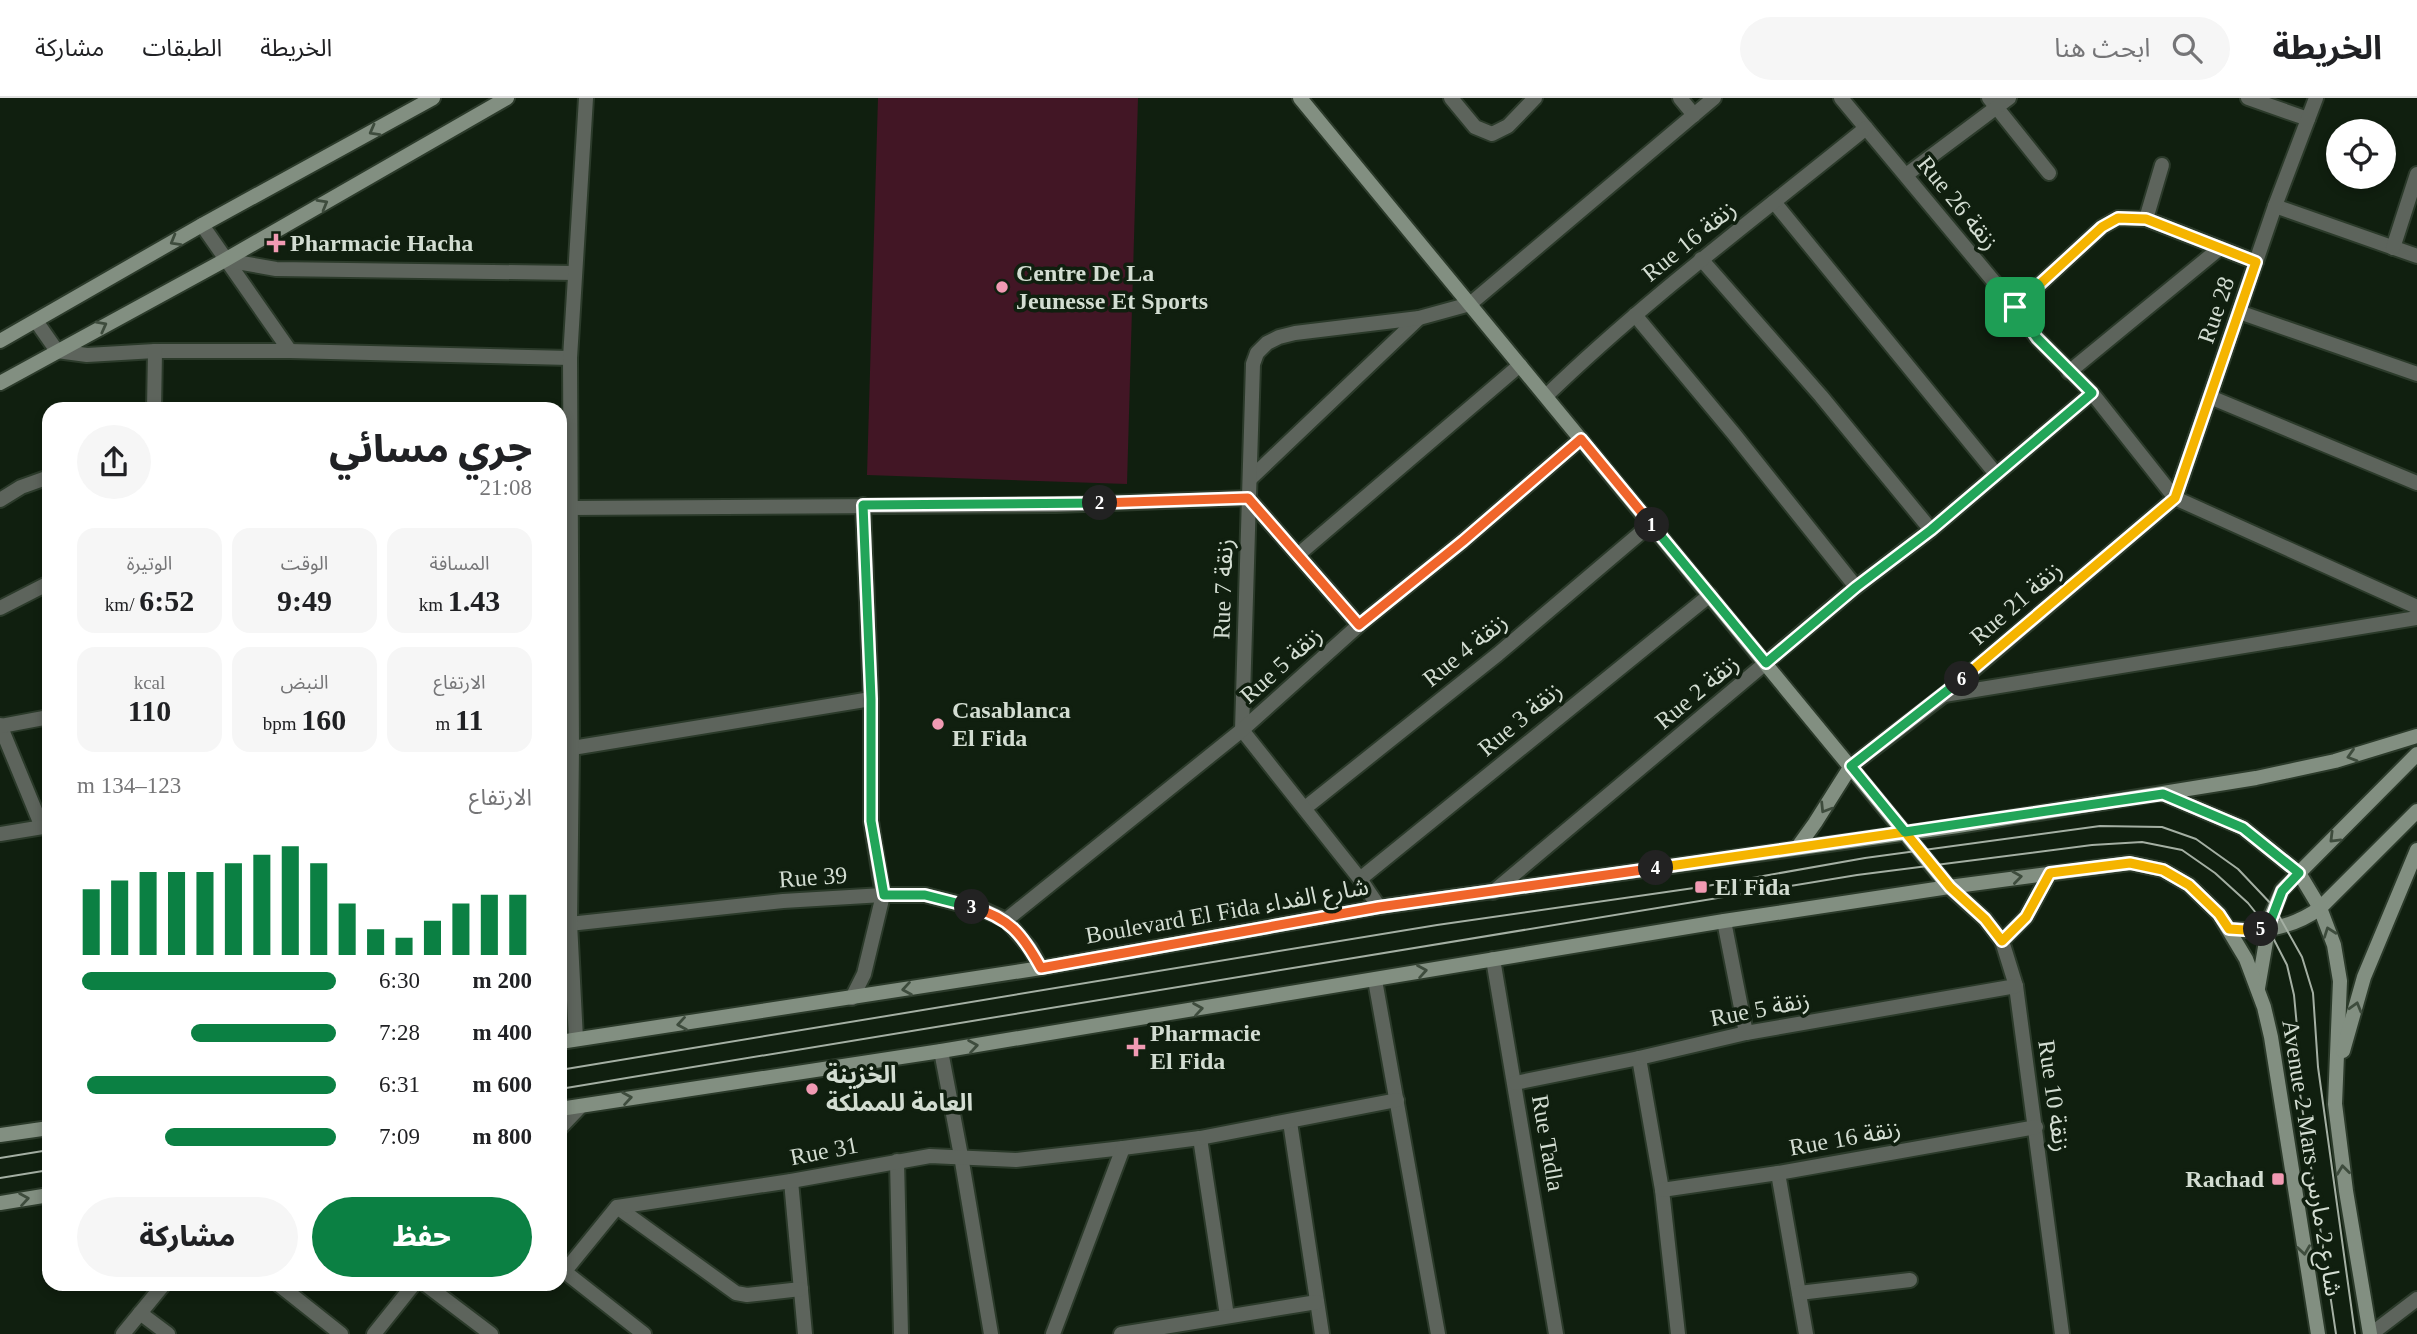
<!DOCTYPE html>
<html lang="ar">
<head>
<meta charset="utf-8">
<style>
  body { margin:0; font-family:"Times New Roman","Noto Sans Arabic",serif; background:#f6f6f6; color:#202124; direction:rtl; height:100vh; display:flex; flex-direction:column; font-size:26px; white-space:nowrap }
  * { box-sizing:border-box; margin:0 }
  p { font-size:23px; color:#757577 }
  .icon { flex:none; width:38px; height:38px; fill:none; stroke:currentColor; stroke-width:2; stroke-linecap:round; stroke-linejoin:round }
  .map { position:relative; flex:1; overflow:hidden; direction:ltr }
  .drawer { position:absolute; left:42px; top:304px; width:525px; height:889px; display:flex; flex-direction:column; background:#fff; border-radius:21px; box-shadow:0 4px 10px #0003; direction:rtl }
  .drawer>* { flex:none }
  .controls { position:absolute; left:2326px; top:21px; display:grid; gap:14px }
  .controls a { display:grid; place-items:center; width:70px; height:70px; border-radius:50%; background:#fff; box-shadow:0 4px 10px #0003; font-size:35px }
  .pin { position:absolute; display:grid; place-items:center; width:60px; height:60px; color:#fff; margin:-30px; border-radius:14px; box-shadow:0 4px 10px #0006 }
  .km { position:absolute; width:35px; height:35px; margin:-18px; border-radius:50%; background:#222; color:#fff; font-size:19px; line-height:35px; text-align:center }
  .round { display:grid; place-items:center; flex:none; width:74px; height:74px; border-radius:37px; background:#f6f6f6 }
  .summary { display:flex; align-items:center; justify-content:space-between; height:119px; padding:0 35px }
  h1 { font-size:38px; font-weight:800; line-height:52px }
  .stats { display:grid; grid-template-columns:repeat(3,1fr); gap:10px; height:119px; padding:7px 35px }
  .stats div { display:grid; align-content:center; border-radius:18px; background:#f6f6f6; text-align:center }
  .stats b { font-size:30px; font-weight:800 }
  .stats small { font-size:19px; font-weight:400 }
  .stats p { font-size:19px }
  .chart { height:196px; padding:14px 35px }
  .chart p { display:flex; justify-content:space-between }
  .chart svg { width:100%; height:126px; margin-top:7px; stroke:#0b8043; stroke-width:6 }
  .button { display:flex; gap:14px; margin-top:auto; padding:14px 35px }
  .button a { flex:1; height:80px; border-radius:42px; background:#0b8043; color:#fff; font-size:28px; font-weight:800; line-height:80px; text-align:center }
  .button a+a { background:#f6f6f6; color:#202124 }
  ul { padding:0 35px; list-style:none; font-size:23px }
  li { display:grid; grid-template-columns:112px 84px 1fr; align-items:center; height:52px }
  li i { height:18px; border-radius:9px; background:#0b8043 }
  header { display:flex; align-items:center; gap:42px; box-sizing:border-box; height:98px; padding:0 35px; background:#fff; border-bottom:2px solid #e0e0e0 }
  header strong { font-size:33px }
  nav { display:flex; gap:38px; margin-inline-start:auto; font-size:24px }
  .search { width:490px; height:63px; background:#f6f6f6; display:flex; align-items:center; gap:18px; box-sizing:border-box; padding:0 24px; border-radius:38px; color:#757577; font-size:26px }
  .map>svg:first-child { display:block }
  .green { fill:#421625 }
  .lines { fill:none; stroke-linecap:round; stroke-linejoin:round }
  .street-casing { stroke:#2b3a2a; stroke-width:18 }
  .secondary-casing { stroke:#2b3a2a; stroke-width:18 }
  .street { stroke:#5d645c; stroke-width:14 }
  .secondary { stroke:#828f81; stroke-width:14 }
  .tram { stroke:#a4afa3; stroke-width:2 }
  .oneway { stroke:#3e4c3d }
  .split-1-casing { stroke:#fff; stroke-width:14 }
  .split-2-casing { stroke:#fff; stroke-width:14 }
  .split-3-casing { stroke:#fff; stroke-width:14 }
  .split-4-casing { stroke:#fff; stroke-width:14 }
  .split-5-casing { stroke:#fff; stroke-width:14 }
  .split-6-casing { stroke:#fff; stroke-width:14 }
  .split-7-casing { stroke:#fff; stroke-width:14 }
  .split-1 { stroke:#22a559; stroke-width:9 }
  .split-2 { stroke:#f0652b; stroke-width:9 }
  .split-3 { stroke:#22a559; stroke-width:9 }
  .split-4 { stroke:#f0652b; stroke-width:9 }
  .split-5 { stroke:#f5b400; stroke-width:9 }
  .split-6 { stroke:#22a559; stroke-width:9 }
  .split-7 { stroke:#f5b400; stroke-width:9 }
  .poi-dot { fill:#f19ab3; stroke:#101f0f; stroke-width:2.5 }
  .labels { text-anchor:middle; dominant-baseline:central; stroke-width:7; stroke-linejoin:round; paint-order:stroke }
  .street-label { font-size:24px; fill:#d3ddd2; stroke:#101f0f }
  .poi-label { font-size:24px; font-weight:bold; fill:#d3ddd2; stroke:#101f0f; text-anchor:start }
</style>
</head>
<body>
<header>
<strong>الخريطة</strong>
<div class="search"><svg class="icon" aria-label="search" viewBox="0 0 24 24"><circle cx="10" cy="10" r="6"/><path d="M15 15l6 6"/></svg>ابحث هنا</div>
<nav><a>الخريطة</a><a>الطبقات</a><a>مشاركة</a></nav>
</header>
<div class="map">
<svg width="2417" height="1236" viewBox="0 0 2417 1236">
  <rect width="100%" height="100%" fill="#101f0f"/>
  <!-- green -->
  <path class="green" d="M 878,0 L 1138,0 L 1127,386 L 867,377 Z"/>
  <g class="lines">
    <!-- street casing -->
    <g class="street-casing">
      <g id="street">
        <path d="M 1451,0 L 1475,29 L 1492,36 L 1508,28 L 1535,0"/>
        <path d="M 1680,0 L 1694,17"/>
        <path d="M 1841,0 L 2015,209 L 2037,240 L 2092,295 L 2175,400 L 2417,509"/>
        <path d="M 1989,0 L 2049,75"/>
        <path d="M 2248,0 L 2308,21"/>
        <path d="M 1906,77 L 2009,0"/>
        <path d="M 1774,104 L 1996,376"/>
        <path d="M 2275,108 L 2417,158"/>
        <path d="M 2146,121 L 2162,67"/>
        <path d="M 202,127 L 290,253"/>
        <path d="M 2393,150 L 2417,76"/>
        <path d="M 1701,161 L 1821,298 L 1931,432"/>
        <path d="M 225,162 L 276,171 L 575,175"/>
        <path d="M 2015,209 L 2102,129 L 2118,120 L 2146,121 L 2256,164"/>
        <path d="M 2239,214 L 2417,276"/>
        <path d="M 1635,217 L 1734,336 L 1856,489"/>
        <path d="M 36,223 L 57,253 L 87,257 L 155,253 L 290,253 L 570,260"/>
        <path d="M 2069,274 L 2220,150"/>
        <path d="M 1546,298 C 1646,201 1758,118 1866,30"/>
        <path d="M 2210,299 L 2417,385"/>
        <path d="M 154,312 L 155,253"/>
        <path d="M 1250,381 L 1419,220"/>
        <path d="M 2175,400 L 2275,108 L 2316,0"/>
        <path d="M 0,402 L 21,389 L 49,379"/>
        <path d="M 571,410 L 1056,407 L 1248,400 L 1359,527"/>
        <path d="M 1299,456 L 1520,267"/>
        <path d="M 0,510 L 49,485"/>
        <path d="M 1944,597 L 2417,520"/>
        <path d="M 0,627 L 42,729"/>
        <path d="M 1,628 L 49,619"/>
        <path d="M 560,652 L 871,601"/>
        <path d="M 1851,668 L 1944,597 L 2175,400"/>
        <path d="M 1305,710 L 1498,556 L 1651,426"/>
        <path d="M 0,736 L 49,728"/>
        <path d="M 1360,781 L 1710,497"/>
        <path d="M 1949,789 L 1985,821 L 2002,843 L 2016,888 L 2062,1236"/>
        <path d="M 1493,794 L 1856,489 L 1931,432 L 2092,295"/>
        <path d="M 1379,809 L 1360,781 L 1242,632 L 1253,266 L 1257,255 L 1267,245 L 1279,239 L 1295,235 L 1419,220 L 1470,206 L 1714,0"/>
        <path d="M 1006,822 L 1242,632 L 1359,527 L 1463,443 L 1581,341"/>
        <path d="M 1724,823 L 1746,935"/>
        <path d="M 560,827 L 783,803 L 883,797 L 925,797 L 984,812 L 1006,822 L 1030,850 L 1041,870"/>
        <path d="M 1493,861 L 1556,1236"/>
        <path d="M 1375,882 L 1438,1236"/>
        <path d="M 852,900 L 864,876 L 883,797 L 871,723 L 871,601 L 863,407"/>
        <path d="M 576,941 L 570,825 L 572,651 L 570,260 L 586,0"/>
        <path d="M 941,953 L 961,1058 L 991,1236"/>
        <path d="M 1639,960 L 1662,1092 L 1678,1236"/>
        <path d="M 1515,985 L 1639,960 L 1746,935 L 2016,888"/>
        <path d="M 1290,1024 L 1322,1236"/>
        <path d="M 560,1030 L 581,1008"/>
        <path d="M 1200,1040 L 1227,1218"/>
        <path d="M 897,1063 L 901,1236"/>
        <path d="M 1778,1075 L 1806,1236"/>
        <path d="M 791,1083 L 805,1236"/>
        <path d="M 1662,1092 L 1778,1075 L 2036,1029"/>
        <path d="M 617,1109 L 736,1195 L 747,1197 L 801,1191"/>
        <path d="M 560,1170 L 644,1236"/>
        <path d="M 565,1173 L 617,1109 L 791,1083 L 930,1058 L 1016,1062 L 1123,1050 L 1200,1040 L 1397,1002"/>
        <path d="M 278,1186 L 341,1236"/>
        <path d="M 425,1186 L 491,1236"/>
        <path d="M 1799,1195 L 1910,1182"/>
        <path d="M 140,1215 L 168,1236"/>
        <path d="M 123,1236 L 164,1186"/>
        <path d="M 374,1236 L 414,1186"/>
        <path d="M 1053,1236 L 1123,1050"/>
        <path d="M 1121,1236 L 1317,1204"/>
        <path d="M 2371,1236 L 2417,1201"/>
      </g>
    </g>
    <!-- secondary casing -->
    <g class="secondary-casing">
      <g id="secondary">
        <path d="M 1300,0 L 1949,789"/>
        <path d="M 0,243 L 202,127 L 433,0"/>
        <path d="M 0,285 L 225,162 L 507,0"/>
        <path d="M 2163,696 L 2243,730 L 2299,775 L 2320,810 L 2334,847 L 2340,883 L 2335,1006 L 2346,1093 L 2370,1236"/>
        <path d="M 1797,750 L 1815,725 L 1851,668"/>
        <path d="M 2229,831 C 2262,835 2294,829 2320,810 L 2417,713"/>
        <path d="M 2002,843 L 2026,819 L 2050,775"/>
        <path d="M 2258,890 L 2270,820 L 2282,792 L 2417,656"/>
        <path d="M 560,944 L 1041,870 L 1379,809 L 1958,728 L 2256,680 L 2335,663 L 2417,638"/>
        <path d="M 2343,953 L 2364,879 L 2417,752"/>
        <path d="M 560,1011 L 941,953 L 1724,823 L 1949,789 L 2130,765 L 2163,772 L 2189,787 L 2219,816 L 2246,861 L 2264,909 L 2271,939 L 2318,1236"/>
        <path d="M 0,1037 L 49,1030"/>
        <path d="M 0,1105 L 49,1097"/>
      </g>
    </g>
    <!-- street -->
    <use href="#street" class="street"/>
    <!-- secondary -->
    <use href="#secondary" class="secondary"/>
    <!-- tram -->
    <g class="tram">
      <path d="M 560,972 L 1437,827 L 1701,789 L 1865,760 L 2100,728 L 2162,729 L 2196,741 L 2238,771 L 2274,809 L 2302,859 L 2313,895 L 2318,969 L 2355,1236"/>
      <path d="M 560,991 L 1857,777 L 2092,747 L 2142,744 L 2182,752 L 2215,775 L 2248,805 L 2268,830 L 2287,867 L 2294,897 L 2297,929 L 2298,982 L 2336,1236"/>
      <path d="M 0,1060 L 49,1052"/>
      <path d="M 0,1080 L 49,1072"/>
    </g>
  </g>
  <!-- one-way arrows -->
  <defs><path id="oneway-chevron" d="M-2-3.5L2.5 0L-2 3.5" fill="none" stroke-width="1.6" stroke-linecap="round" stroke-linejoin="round" transform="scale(1.75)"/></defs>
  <g class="oneway">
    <use href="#oneway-chevron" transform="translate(374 33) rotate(151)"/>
    <use href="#oneway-chevron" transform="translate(323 106) rotate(-30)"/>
    <use href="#oneway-chevron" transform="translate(175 143) rotate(150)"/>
    <use href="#oneway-chevron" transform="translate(102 228) rotate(-28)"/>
    <use href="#oneway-chevron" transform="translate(2352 658) rotate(163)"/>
    <use href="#oneway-chevron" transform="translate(1825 710) rotate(122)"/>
    <use href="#oneway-chevron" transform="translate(2334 740) rotate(135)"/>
    <use href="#oneway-chevron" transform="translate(2017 779) rotate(-8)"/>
    <use href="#oneway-chevron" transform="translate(2329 834) rotate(-110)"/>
    <use href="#oneway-chevron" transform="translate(1422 873) rotate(-10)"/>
    <use href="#oneway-chevron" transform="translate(907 891) rotate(171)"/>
    <use href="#oneway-chevron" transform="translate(2356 909) rotate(-74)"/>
    <use href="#oneway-chevron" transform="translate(1198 911) rotate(-9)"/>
    <use href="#oneway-chevron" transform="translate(682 926) rotate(171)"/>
    <use href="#oneway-chevron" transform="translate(973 948) rotate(-9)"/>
    <use href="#oneway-chevron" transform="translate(627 1000) rotate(-9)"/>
    <use href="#oneway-chevron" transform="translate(2343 1072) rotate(-97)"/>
    <use href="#oneway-chevron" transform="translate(24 1101) rotate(-9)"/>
    <use href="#oneway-chevron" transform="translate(2304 1152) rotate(82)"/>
  </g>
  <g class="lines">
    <!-- split-1 casing -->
    <g class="split-1-casing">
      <path id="split-1" d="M 1652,427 L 1766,565 L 1856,489 L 1931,432 L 2092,295 L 2037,240 L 2015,209"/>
    </g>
    <!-- split-2 casing -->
    <g class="split-2-casing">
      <path id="split-2" d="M 1100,405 L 1248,400 L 1359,527 L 1463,443 L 1581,341 L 1652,427"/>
    </g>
    <!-- split-3 casing -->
    <g class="split-3-casing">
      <path id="split-3" d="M 972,809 L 925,797 L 884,797 L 871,723 L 871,601 L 863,407 L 1100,405"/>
    </g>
    <!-- split-4 casing -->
    <g class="split-4-casing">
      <path id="split-4" d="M 972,809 C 1010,820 1022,836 1041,870 L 1379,809 L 1656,770"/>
    </g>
    <!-- split-5 casing -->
    <g class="split-5-casing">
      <path id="split-5" d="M 1656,770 L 1905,734 L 1950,789 L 1985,821 L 2002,843 L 2026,819 L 2050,775 L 2130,765 L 2163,772 L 2189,787 L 2219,816 L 2229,831 L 2245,832 L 2261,831"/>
    </g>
    <!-- split-6 casing -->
    <g class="split-6-casing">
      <path id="split-6" d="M 1962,581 L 1851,668 L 1905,734 L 2163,696 L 2243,730 L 2299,775 L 2282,793 L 2268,830 L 2261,831"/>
    </g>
    <!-- split-7 casing -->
    <g class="split-7-casing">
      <path id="split-7" d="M 1962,581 L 2175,400 L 2256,164 L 2146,121 L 2118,120 L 2102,129 L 2015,209"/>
    </g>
    <!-- split-1 -->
    <use href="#split-1" class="split-1"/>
    <!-- split-2 -->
    <use href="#split-2" class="split-2"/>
    <!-- split-3 -->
    <use href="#split-3" class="split-3"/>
    <!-- split-4 -->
    <use href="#split-4" class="split-4"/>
    <!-- split-5 -->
    <use href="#split-5" class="split-5"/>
    <!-- split-6 -->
    <use href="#split-6" class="split-6"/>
    <!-- split-7 -->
    <use href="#split-7" class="split-7"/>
  </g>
  <!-- markers -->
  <g class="poi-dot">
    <path d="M272.5 134.5h7v7h7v7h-7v7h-7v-7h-7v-7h7z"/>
    <circle cx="1002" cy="189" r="7"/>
    <circle cx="938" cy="626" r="7"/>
    <rect x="1694" y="782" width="14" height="14" rx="3.5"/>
    <path d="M1132.5 938.5h7v7h7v7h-7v7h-7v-7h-7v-7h7z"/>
    <circle cx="812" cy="991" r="7"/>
    <rect x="2271" y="1074" width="14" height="14" rx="3.5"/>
  </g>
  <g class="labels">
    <!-- street labels -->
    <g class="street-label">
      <text transform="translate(1958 105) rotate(51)">Rue 26 زنقة</text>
      <text transform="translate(1689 143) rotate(-39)">Rue 16 زنقة</text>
      <text transform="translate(2216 212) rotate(-71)">Rue 28</text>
      <text transform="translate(1223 491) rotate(-88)">Rue 7 زنقة</text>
      <text transform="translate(2016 505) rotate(-41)">Rue 21 زنقة</text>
      <text transform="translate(1465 552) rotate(-39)">Rue 4 زنقة</text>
      <text transform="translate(1281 567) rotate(-42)">Rue 5 زنقة</text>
      <text transform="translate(1697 594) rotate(-40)">Rue 2 زنقة</text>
      <text transform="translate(1520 621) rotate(-40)">Rue 3 زنقة</text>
      <text transform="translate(813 779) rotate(-4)">Rue 39</text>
      <text transform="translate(1227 813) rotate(-10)">Boulevard El Fida شارع الفداء</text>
      <text transform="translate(1760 911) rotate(-11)">Rue 5 زنقة</text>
      <text transform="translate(2054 998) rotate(82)">Rue 10 زنقة</text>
      <text transform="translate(1845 1040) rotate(-10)">Rue 16 زنقة</text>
      <text transform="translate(1548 1045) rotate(80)">Rue Tadla</text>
      <text transform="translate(824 1053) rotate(-11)">Rue 31</text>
      <text transform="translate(2312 1060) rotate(81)">Avenue 2 Mars شارع 2 مارس</text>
    </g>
    <!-- poi labels -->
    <g class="poi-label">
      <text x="290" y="145">Pharmacie Hacha</text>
      <text x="1016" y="175">Centre De La<tspan x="1016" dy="28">Jeunesse Et Sports</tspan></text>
      <text x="952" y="612">Casablanca<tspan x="952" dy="28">El Fida</tspan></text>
      <text x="1715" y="789">El Fida</text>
      <text x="1150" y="935">Pharmacie<tspan x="1150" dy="28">El Fida</tspan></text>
      <text x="826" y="977">الخزينة<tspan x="826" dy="28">العامة للمملكة</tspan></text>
      <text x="2264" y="1081" text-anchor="end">Rachad</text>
    </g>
  </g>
</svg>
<div class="controls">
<a><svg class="icon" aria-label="locate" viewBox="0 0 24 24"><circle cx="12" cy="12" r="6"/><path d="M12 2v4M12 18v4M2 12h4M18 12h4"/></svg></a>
</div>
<div class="pin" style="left:2015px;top:209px;background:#1e9e55"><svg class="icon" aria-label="arrive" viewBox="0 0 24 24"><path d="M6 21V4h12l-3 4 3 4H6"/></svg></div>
<b class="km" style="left:1652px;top:427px">1</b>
<b class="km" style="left:1100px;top:405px">2</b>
<b class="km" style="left:972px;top:809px">3</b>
<b class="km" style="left:1656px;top:770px">4</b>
<b class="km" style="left:2261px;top:831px">5</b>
<b class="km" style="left:1962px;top:581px">6</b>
<section class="drawer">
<div class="summary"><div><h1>جري مسائي</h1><p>21:08</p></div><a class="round"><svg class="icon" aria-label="share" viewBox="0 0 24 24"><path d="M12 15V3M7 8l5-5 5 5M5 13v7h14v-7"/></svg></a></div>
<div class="stats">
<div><p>المسافة</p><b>1.43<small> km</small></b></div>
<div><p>الوقت</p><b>9:49</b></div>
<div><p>الوتيرة</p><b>6:52<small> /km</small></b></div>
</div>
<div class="stats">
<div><p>الارتفاع</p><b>11<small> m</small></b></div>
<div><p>النبض</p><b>160<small> bpm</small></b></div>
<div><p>kcal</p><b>110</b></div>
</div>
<div class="chart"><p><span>الارتفاع</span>123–134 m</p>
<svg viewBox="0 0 160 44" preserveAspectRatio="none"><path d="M5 44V21M15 44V18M25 44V15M35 44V15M45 44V15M55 44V12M65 44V9M75 44V6M85 44V12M95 44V26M105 44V35M115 44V38M125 44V32M135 44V26M145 44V23M155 44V23"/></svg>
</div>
<ul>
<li><b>200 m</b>6:30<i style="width:98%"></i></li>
<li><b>400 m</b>7:28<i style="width:56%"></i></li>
<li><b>600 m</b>6:31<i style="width:96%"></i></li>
<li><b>800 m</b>7:09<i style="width:66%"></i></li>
</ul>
<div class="button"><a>حفظ</a><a>مشاركة</a></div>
</section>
</div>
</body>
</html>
